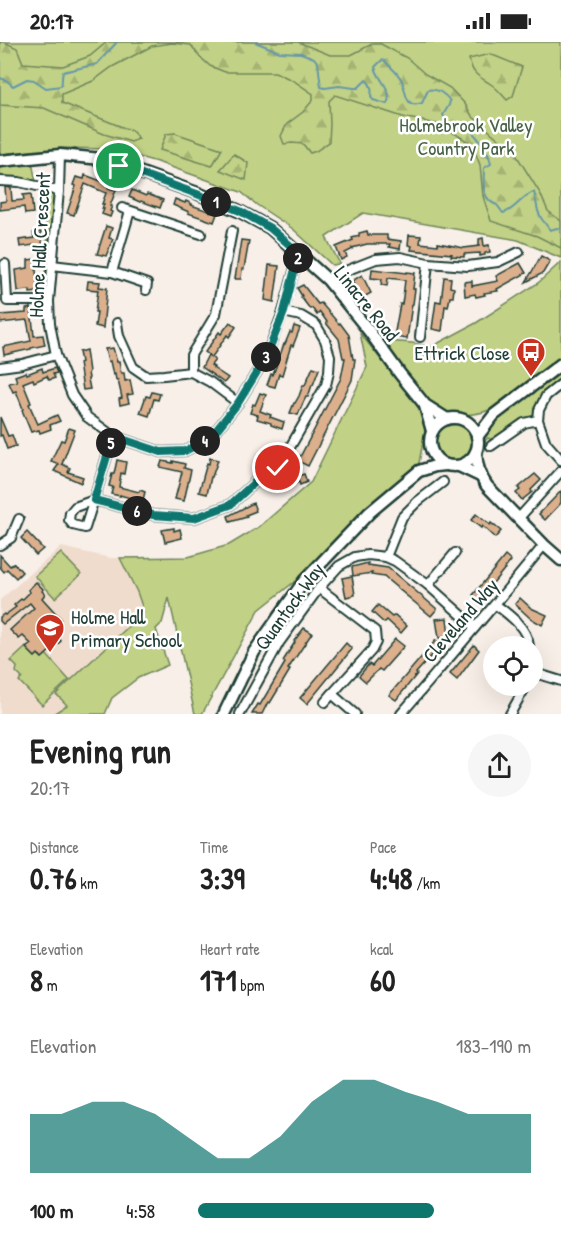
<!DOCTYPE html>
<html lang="en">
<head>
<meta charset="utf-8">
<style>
  body { margin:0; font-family:"Patrick Hand",sans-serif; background:#f6f6f6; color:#222; height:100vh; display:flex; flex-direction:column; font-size:22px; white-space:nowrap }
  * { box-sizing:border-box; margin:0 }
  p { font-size:20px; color:#767676 }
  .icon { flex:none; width:33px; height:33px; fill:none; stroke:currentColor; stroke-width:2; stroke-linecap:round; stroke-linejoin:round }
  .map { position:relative; height:672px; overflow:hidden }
  .side { display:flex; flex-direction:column; background:#fff; flex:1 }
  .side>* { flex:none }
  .fabs { position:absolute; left:483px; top:594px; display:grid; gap:12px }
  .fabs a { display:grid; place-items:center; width:60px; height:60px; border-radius:50%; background:#fff; box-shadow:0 6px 24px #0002; font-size:30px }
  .pin { position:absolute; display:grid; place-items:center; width:51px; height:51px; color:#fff; margin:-26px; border:3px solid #fff; border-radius:50%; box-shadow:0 2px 6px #0007 }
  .km { position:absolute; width:30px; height:30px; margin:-15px; border-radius:50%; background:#222; color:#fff; font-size:16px; line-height:30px; text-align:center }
  .round { display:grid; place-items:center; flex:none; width:63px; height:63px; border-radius:32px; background:#f6f6f6 }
  .overview { display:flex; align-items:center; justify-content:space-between; height:102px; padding:0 30px }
  h1 { font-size:33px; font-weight:700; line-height:45px }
  .figures { display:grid; grid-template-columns:repeat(3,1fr); gap:9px; height:102px; padding:6px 30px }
  .figures div { display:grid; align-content:center }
  .figures b { font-size:30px; font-weight:700 }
  .figures small { font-size:16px; font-weight:400 }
  .figures p { font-size:16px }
  .chart { height:168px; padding:12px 30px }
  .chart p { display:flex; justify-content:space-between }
  .chart svg { width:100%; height:108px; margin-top:6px; fill:#0f766e; opacity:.7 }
  ul { padding:0 30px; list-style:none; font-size:20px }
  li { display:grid; grid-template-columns:96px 72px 1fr; align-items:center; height:45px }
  li i { height:15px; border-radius:8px; background:#0f766e }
  .status { display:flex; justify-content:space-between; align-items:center; height:42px; padding:0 30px; background:#fff; direction:ltr }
  .status svg { height:16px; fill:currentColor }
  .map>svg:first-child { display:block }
  .built { fill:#f0dccd }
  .green { fill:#c1d185; stroke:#70875c; stroke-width:1.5 }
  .forest { fill:url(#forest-firs); stroke:#70875c; stroke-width:1.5 }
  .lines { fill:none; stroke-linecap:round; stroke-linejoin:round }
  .stream { stroke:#6698a9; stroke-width:2 }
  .building { fill:#dcb08d; stroke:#1f3d34; stroke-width:1.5 }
  .minor-casing { stroke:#1f3d34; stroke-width:12 }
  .tertiary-casing { stroke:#1f3d34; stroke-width:15 }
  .secondary-casing { stroke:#1f3d34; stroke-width:15 }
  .minor { stroke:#fff; stroke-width:8 }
  .tertiary { stroke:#fff; stroke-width:10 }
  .secondary { stroke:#fff; stroke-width:10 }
  .route-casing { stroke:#fff; stroke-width:12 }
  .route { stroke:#0f766e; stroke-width:8 }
  .labels { text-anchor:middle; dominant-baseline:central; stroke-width:5; stroke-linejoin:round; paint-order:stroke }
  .park-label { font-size:20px; fill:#486248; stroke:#fff }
  .street-label { font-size:20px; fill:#1f3d34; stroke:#fff }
  .poi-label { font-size:20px; fill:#1f3d34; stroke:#fff; text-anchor:end }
</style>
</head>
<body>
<div class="status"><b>20:17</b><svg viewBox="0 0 49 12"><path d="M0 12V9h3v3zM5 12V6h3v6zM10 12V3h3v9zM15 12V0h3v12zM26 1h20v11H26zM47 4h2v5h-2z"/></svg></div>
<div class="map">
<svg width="561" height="672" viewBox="0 0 561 672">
  <defs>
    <pattern id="forest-firs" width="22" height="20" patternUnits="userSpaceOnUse" patternTransform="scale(1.5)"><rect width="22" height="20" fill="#c1d185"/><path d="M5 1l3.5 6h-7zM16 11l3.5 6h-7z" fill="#a5b473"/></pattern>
  </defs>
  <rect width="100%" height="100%" fill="#f8efe8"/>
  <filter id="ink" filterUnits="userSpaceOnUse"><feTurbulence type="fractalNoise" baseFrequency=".0167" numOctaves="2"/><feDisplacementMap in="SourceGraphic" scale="12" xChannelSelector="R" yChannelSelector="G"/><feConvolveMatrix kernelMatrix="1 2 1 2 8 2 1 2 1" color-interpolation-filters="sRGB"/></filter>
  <g filter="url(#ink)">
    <!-- built -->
    <path class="built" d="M 61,505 L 111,516 L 120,516 L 137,550 L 145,570 L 56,652 L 68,663 L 53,672 L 0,672 L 0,558 Z"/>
    <!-- green -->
    <g class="green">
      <path d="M 0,0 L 561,0 L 561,216 L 518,198 L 363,171 L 326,195 L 340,222 L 332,223 L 293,187 L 257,163 L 241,150 L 157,120 L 110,107 L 62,106 L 0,112 Z"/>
      <path d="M 32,120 L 36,140 L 12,135 L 0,136 L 0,126 Z"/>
      <path d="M 41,148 L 51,151 L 54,156 L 46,249 L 43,255 L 47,207 L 47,190 Z"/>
      <path d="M 561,220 L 561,314 L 489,368 C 472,375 452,373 434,367 L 378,297 L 387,299 L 412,301 L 431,305 L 476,281 L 538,241 Z"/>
      <path d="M 360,291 L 425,373 L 426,384 L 419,421 L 360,471 L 299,536 L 259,568 L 202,672 L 195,672 L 169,556 L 162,581 L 156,587 L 168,623 L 138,636 L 112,656 L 105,672 L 53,672 L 67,663 L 56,652 L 144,570 L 137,550 L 120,516 L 188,515 L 229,503 L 259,485 L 311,440 L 367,325 Z"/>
      <path d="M 561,331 L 561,337 L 542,352 L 533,375 L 521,380 L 494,399 L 488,396 L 485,399 L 487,404 L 480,416 L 484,393 L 492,382 Z"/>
      <circle cx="454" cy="399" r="19"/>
      <path d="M 61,511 L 81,532 L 55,556 L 35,534 Z"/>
      <path d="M 26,605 L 35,615 L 38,612 L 42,616 L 46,612 L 69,638 L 42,663 L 19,639 L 22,636 L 16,630 L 17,625 L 11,619 Z"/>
    </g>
    <!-- forest -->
    <g class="forest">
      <path d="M 0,0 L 4,0 L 17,6 L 23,21 L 63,24 L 90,14 L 107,0 L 298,0 L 330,13 L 351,13 L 372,2 L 381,2 L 407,16 L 425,32 L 450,46 L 465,62 L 472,74 L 515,111 L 540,151 L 548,169 L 561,179 L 561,206 L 537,194 L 491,179 L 483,154 L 480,123 L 472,102 L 441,83 L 403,75 L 335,53 L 329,59 L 330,82 L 329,100 L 316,109 L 310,111 L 303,102 L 292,101 L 284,102 L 281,94 L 287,82 L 303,70 L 313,58 L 313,52 L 294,39 L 275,30 L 225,30 L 210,24 L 199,14 L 191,3 L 172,1 L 152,4 L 112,25 L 93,39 L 62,52 L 62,61 L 132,89 L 139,97 L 131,100 L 104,92 L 44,66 L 0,63 Z"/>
      <path d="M 490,12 L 522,25 L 513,54 L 507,58 C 502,53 498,47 492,43 C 479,34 473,34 469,17 Z"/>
      <path d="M 175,91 L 222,107 L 212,124 L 160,108 L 166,92 Z"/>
      <path d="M 234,112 L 248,121 L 246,138 L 220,128 Z"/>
    </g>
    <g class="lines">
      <!-- stream -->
      <g class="stream">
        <path d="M 255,0 L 280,10 L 301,11 L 314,16 L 318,21 L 321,45 L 325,46 L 339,44 L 354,46 L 358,46 L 366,38 C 372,43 372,48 371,55 L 373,58 L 387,62 C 394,48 378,38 375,25 L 382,18 L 385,19 C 390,25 397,30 401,37 C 407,47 403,68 422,61 L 428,48 C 437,46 445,52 450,59 L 449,63 L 443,73 L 451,85 C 455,85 462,85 466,86 C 476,90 489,111 491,122 L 484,126 C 484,140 480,157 497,163 L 503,171 C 516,168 521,154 534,150 L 538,169 L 541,176 L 550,188 L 557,186 L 561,187"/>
        <path d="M 0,18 L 1,21 L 0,23"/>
        <path d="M 0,36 L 6,38 L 13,44 L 27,37 L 34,38 L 46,46 L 61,44 C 63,39 61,35 63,30 L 97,22 L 117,0"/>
      </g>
    </g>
    <!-- building -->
    <g class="building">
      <path d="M 85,133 L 101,139 L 102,136 L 111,138 L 108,146 L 116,148 L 110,164 L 112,164 L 110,169 L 112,170 L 110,175 L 102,172 L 104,167 L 102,167 L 104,162 L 102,162 L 106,151 L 85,142 L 74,173 L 67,171 L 76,144 L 73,143 L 76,135 L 84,137 Z"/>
      <path d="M 5,145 L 11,146 L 12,159 L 24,158 L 23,153 L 31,152 L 33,171 L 25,172 L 24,165 L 0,168 L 0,160 L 6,159 Z"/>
      <path d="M 132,148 L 146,154 L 147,152 L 163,158 L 160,166 L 141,159 L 140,160 L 129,155 Z"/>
      <path d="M 175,157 L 185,161 L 186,159 L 192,162 L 191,163 L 217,172 L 214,180 L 188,171 L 189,170 L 173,163 Z"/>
      <path d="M 106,184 L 112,186 L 109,196 L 113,197 L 106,214 L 97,212 Z"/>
      <path d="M 367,189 L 368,193 L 387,193 L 387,197 L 401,199 L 400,207 L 389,205 L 390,202 L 367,202 L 352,206 L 353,207 L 345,211 L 347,215 L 341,218 L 336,205 L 353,198 L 352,196 L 359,194 L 359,191 Z"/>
      <path d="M 41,190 L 43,208 L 35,209 L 34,203 L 20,205 L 19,198 L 34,196 L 33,191 Z"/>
      <path d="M 409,193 L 421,194 L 420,201 L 438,203 L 438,201 L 464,206 L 479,204 L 479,197 L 483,196 L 484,204 L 489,203 L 490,210 L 485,211 L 485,213 L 480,214 L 480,211 L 464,212 L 464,215 L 451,214 L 452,212 L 411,208 L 412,204 L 408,203 Z"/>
      <path d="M 241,198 L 249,199 L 244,227 L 242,227 L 241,237 L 235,237 Z"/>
      <path d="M 541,214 L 550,219 L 543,231 L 526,240 Z"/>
      <path d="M 35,217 L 38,250 L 30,251 L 30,248 L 18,249 L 16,228 L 28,226 L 28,218 Z"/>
      <path d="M 520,221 L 526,231 L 497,247 L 498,249 L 484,251 L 485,253 L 476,255 L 475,252 L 465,254 L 464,240 L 472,239 L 472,244 L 498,239 L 496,234 Z"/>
      <path d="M 269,223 L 279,224 L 274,260 L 265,258 Z"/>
      <path d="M 372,227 L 407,231 L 407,230 L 415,231 L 413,247 L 415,247 L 413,262 L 412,262 L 407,297 L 394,295 L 400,262 L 402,262 L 403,255 L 405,238 L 388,236 L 387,244 L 381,243 L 382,237 L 371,236 Z"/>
      <path d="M 362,233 L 371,251 L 362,256 L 352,239 Z"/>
      <path d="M 444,235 L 451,236 L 450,245 L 454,246 L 453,255 L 450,255 L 448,265 L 445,264 L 442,289 L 432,287 L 436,259 L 441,260 Z"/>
      <path d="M 88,239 L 100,240 L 99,245 L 107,246 L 103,286 L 95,284 L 97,270 L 95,270 L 98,248 L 87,247 Z"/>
      <path d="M 303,243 L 318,262 L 321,261 L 339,282 L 340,281 L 349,293 L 353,317 L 355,317 L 352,338 L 308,424 L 298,419 L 341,336 L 345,316 L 343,316 L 339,297 L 326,281 L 327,280 L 320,270 L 317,273 L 312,266 L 310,267 L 301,255 L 302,254 L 297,246 Z"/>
      <path d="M 31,266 L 34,294 L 43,293 L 45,303 L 31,306 L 31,307 L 4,313 L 3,305 L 31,299 L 27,278 L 0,281 L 0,273 L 26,271 L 26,267 Z"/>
      <path d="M 230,280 L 236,285 L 229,295 L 227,293 L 212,315 L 205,310 L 219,290 L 221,292 Z"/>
      <path d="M 294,284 L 300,286 L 293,304 L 291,303 L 282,333 L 279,332 L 275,345 L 267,343 L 271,332 L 273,333 L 284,302 L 285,302 L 290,290 L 292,291 Z"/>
      <path d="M 113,306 L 117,320 L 119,319 L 121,331 L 124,331 L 125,339 L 130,338 L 133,352 L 127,353 L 129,361 L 120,363 L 119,357 L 122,356 L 118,338 L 116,338 L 115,332 L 113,333 L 110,319 L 108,320 L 105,307 Z"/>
      <path d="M 86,308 L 89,330 L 88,331 L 89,336 L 88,337 L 90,347 L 83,348 L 79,321 L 81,320 L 79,310 Z"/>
      <path d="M 208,313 L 215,318 L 211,323 L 214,325 L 213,326 L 228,336 L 224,341 L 202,325 Z"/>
      <path d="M 313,325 L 319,327 L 313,343 L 312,343 L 308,355 L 306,355 L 303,361 L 298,373 L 290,371 L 294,361 L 295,361 L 299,354 L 303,343 L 305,343 Z"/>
      <path d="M 42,326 L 43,330 L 55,326 L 57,331 L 53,332 L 55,336 L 49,338 L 47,334 L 34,340 L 33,337 L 23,341 L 31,361 L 29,362 L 38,382 L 57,373 L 60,379 L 50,383 L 51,387 L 40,391 L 39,388 L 31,390 L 22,368 L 23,367 L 16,349 L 13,350 L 9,341 L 17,339 L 15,334 L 26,330 L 27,332 Z"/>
      <path d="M 152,350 L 160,352 L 158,358 L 154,357 L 149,374 L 140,371 L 146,354 L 150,355 Z"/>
      <path d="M 260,351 L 266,353 L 260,369 L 271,373 L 270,375 L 284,380 L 282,387 L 271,383 L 271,381 L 257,377 L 258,373 L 250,371 L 253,362 L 255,363 Z"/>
      <path d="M 0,375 L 8,394 L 12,393 L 16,404 L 7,407 L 2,393 L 0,394 Z"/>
      <path d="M 69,386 L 75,388 L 62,422 L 70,426 L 68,430 L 83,435 L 81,441 L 54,429 L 59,422 L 51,419 L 61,398 L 64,399 Z"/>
      <path d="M 210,416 L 218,418 L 212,435 L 211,435 L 207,452 L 199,450 L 207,421 L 209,422 Z"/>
      <path d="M 117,418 L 126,420 L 124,432 L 121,431 L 119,445 L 139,450 L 140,448 L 145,450 L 143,458 L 138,457 L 137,458 L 120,453 L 120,454 L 111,452 L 113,445 L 109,444 L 112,432 L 114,432 Z"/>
      <path d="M 162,419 L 173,421 L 173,419 L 185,422 L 184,426 L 191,428 L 184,459 L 175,457 L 182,430 L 160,425 Z"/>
      <path d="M 294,431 L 295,435 L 304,432 L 307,440 L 300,443 L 299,440 L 284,446 L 280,436 Z"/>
      <path d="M 535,432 L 541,438 L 531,448 L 532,450 L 522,458 L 516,451 L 520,448 L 518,446 Z"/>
      <path d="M 561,449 L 561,461 L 545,478 L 539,472 Z"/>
      <path d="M 253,461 L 256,469 L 246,473 L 247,475 L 230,480 L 228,474 Z"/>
      <path d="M 476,472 L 490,483 L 491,481 L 501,489 L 495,496 L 482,484 L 481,486 L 471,478 Z"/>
      <path d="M 174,486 L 174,489 L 180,487 L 182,496 L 165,500 L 162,488 Z"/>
      <path d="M 27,490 L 43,507 L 36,513 L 21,496 Z"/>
      <path d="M 0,513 L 10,524 L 14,521 L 22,530 L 16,536 L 7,527 L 4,530 L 0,525 Z"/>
      <path d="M 505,514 L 511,519 L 479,558 L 473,553 Z"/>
      <path d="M 368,521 L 368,523 L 388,526 L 437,567 L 431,574 L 384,535 L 371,533 L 372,531 L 353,534 L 352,525 Z"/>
      <path d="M 352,534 L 355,553 L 346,555 L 342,536 Z"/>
      <path d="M 36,540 L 43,547 L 42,549 L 45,552 L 42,556 L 61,577 L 52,585 L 59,592 L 58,594 L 61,599 L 42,616 L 38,612 L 35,615 L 26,606 L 31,602 L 23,594 L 19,597 L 10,588 L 34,566 L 30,561 L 3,582 L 0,579 L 0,575 L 4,572 L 5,573 L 16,565 L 14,563 L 21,557 L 22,558 L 30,550 L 28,548 Z"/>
      <path d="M 520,556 L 531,566 L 547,573 L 542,583 L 530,576 L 515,562 Z"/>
      <path d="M 378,563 L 392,575 L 395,573 L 407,584 L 401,591 L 387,578 L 384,581 L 372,570 Z"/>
      <path d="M 447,576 L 449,595 L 439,596 L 436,577 Z"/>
      <path d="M 304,586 L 312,591 L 288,627 L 290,628 L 270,661 L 268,660 L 262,672 L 252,672 L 258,662 L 260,663 L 279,631 L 285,621 L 283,619 L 295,600 L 294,599 Z"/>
      <path d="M 395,597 L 404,604 L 382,629 L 379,627 L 366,640 L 359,634 L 369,622 L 372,624 Z"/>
      <path d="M 436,598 L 442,602 L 434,613 L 433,612 L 416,631 L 417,632 L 396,658 L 389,653 Z"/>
      <path d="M 346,601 L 352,607 L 307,662 L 300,656 Z"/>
      <path d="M 474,603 L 479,608 L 457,638 L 450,632 Z"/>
    </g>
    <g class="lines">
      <!-- minor casing -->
      <g class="minor-casing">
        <g id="minor">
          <path d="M 60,113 L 59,149 L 49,259 L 50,282 L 56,313 L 72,353 L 87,375 L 113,394 L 161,410 L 185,409 L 203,400 L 214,391 L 238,361 L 266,315 L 283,270 L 299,211"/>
          <path d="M 0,139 L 19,140 L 59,149"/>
          <path d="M 122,166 L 201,192"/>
          <path d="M 5,222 L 7,259 L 49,259"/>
          <path d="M 52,223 L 112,230 L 147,242 L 146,248"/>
          <path d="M 112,230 L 130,169"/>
          <path d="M 328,238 L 348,228 L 376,217 L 400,215 L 428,221 L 468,224 L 498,220 L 519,210"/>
          <path d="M 283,270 L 301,274 L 316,283 L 325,298 L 330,314 L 329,330 L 326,343 L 289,407"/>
          <path d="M 117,281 L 119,294 L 133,325 L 146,334 L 164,333 L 191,330 L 210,340 L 238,361"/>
          <path d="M 420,295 L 428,221"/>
          <path d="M 0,325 L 22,322 L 56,313"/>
          <path d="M 191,330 L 191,313 L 216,272 L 232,189"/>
          <path d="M 561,342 L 546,354 L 539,368 L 538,378 L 546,401 L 561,418"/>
          <path d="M 113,394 L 96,451 L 85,486 L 73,483 L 69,478 L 70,471 L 75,465 L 94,458 L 153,473 L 194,476 L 230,463 L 253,442 L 271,422 L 278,426"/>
          <path d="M 491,404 L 524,381 L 538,378"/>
          <path d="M 518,477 L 561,429"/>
          <path d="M 0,503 L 11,496 L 19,477"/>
          <path d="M 386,515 L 402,475 L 417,460 L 443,440"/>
          <path d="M 428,543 L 455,511"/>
          <path d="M 319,546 L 375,589 L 376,600 L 372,608 L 332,652 L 355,672"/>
          <path d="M 496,563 C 510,573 527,586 529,604"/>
          <path d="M 532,630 L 561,639"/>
          <path d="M 325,660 L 332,652"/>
          <path d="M 240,672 L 279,601 L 319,546 L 339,524 L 355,515 L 368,513 L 386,515 L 395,519 L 428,543 L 475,585"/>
          <path d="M 401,672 C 449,616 497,561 544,503"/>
          <path d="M 510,672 L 526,644"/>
        </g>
      </g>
      <!-- tertiary casing -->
      <g class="tertiary-casing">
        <g id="tertiary">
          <path d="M 0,119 L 60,113 L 102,117 L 197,151 L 239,169 L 270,186 L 328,238 L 369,289 L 400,332 L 425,363 L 447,377"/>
          <path d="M 425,364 L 432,389"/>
          <path d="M 476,410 C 477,423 479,433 487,444 L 544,503 L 561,518"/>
          <path d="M 459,424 L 480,434"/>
        </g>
      </g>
      <!-- secondary casing -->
      <g class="secondary-casing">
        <g id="secondary">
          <circle cx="454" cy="400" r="24"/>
          <path d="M 477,395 L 494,373 L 561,322"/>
          <path d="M 224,672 L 254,610 L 304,539 L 370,470 L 419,429 L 435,424 L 446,423"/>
        </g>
      </g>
      <!-- minor -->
      <use href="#minor" class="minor"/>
      <!-- tertiary -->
      <use href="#tertiary" class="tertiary"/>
      <!-- secondary -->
      <use href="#secondary" class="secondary"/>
    </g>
  </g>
  <g class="lines" filter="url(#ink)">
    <!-- route casing -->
    <g class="route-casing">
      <path id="route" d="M 119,124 L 197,152 L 240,169 L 270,186 L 299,211 L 284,270 L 266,315 L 238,361 L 214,391 L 203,400 L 185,409 L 161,410 L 113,394 L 94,458 L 153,473 L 194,476 L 230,463 L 253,442 L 271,422 L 278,426"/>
    </g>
    <!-- route -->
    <use href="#route" class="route"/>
  </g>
  <!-- icons -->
  <defs>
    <g id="bus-pin" transform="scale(1.5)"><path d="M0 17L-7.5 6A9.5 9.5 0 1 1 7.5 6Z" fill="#c8321e" stroke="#fff"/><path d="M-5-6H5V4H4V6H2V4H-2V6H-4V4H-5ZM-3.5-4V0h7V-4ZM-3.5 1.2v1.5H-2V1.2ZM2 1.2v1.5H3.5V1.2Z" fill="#fff"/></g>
    <g id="school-pin" transform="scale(1.5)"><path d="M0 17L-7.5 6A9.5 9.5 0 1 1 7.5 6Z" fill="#c8321e" stroke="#fff"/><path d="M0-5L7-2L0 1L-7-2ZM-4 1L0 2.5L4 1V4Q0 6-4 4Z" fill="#fff"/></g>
  </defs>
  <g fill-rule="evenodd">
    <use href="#bus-pin" x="531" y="310"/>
    <use href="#school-pin" x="50" y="586"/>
  </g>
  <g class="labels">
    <!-- park labels -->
    <g class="park-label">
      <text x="466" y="82">Holmebrook Valley<tspan x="466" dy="23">Country Park</tspan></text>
    </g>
    <!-- street labels -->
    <g class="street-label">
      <text transform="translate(39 203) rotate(-87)">Holme Hall Crescent</text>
      <text transform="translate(367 261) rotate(51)">Linacre Road</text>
      <text transform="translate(289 564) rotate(-54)">Quantock Way</text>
      <text transform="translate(460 578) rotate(-49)">Cleveland Way</text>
    </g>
    <!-- poi labels -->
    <g class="poi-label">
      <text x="510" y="310">Ettrick Close</text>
      <text x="71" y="574" text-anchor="start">Holme Hall<tspan x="71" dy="23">Primary School</tspan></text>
    </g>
  </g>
</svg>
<div class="fabs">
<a><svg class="icon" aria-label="locate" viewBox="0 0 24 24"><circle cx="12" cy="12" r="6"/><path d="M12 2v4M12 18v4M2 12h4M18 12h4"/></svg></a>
</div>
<div class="pin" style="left:119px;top:124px;background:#1e9e55"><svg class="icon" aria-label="arrive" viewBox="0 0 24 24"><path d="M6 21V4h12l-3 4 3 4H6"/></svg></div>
<div class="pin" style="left:278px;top:426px;background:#d93025"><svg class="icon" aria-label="check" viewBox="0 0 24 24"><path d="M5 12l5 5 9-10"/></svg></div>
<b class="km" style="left:216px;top:160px">1</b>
<b class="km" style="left:298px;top:216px">2</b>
<b class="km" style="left:266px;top:315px">3</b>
<b class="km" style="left:205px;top:399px">4</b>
<b class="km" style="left:111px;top:401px">5</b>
<b class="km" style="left:137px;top:469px">6</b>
</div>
<section class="side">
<div class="overview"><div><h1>Evening run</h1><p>20:17</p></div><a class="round"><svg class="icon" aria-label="share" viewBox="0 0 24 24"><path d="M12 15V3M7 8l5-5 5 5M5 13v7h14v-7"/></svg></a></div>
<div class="figures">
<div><p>Distance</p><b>0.76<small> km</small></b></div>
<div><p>Time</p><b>3:39</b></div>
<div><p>Pace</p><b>4:48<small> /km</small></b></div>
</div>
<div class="figures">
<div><p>Elevation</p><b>8<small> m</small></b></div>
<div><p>Heart rate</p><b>171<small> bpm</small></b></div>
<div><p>kcal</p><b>60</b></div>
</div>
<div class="chart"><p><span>Elevation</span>183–190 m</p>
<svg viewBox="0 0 160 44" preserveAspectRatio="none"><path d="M0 44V20L10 20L20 15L30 15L40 20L50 29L60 38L70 38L80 29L90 15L100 6L110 6L120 11L130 15L140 20L150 20L160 20V44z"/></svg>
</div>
<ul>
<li><b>100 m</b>4:58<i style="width:71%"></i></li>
</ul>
</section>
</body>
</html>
